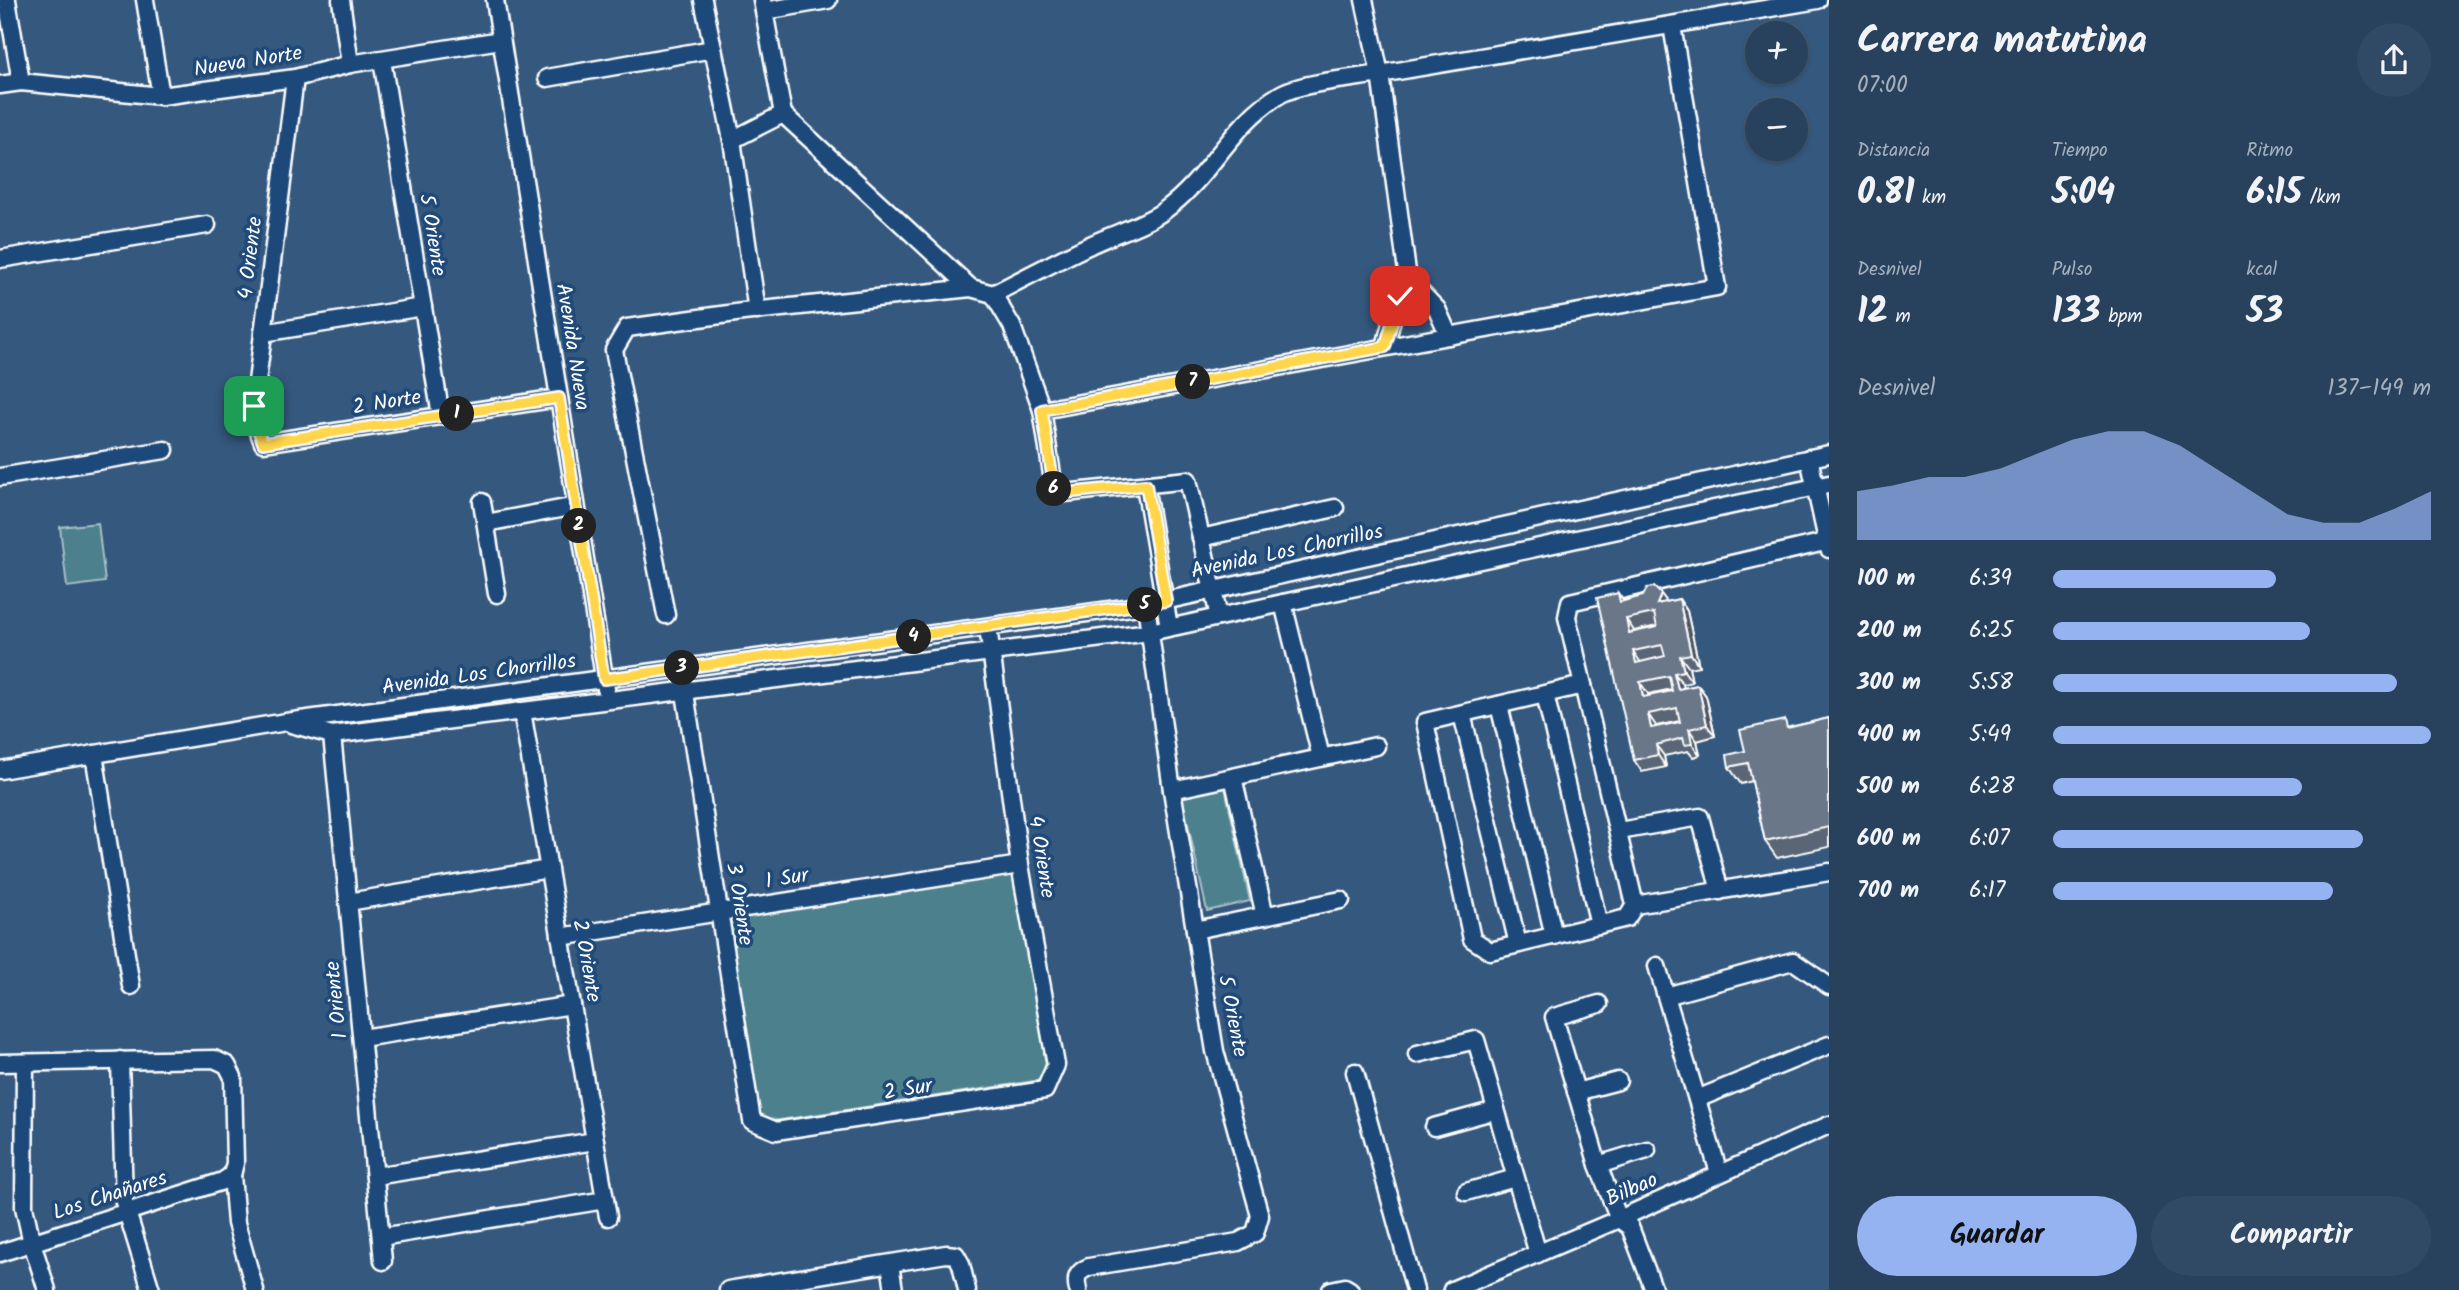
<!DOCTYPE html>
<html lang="es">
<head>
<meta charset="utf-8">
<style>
  body { margin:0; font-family:Kalam,sans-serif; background:#304964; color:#f1f3f6; height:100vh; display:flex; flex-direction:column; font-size:26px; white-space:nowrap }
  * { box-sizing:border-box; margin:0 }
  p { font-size:23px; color:#a5b0bc }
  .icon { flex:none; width:38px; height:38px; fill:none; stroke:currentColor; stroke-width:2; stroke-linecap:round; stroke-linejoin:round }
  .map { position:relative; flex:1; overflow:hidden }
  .panel { display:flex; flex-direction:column; background:#28425e; width:630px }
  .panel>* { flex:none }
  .tools { position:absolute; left:1745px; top:21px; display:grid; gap:14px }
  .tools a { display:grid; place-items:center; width:63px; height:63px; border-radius:50%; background:#28425e; box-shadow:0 2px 5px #0004,0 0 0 2px #445b73; font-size:35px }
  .pin { position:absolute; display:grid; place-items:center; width:60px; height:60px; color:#fff; margin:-30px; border-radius:14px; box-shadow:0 4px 10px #0006 }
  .km { position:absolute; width:35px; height:35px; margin:-18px; border-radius:50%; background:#222; color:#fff; font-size:19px; line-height:35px; text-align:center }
  .round { display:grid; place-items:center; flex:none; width:74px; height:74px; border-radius:37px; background:#304964 }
  .headline { display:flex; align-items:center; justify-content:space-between; height:119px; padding:0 28px }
  h1 { font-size:38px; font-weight:800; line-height:52px }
  .figures { display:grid; grid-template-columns:repeat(3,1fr); gap:10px; height:119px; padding:7px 28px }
  .figures div { display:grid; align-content:center }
  .figures b { font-size:35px; font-weight:800 }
  .figures small { font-size:19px; font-weight:400 }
  .figures p { font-size:19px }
  .chart { height:196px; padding:14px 28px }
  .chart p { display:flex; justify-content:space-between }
  .chart svg { width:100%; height:126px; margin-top:7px; fill:#95b2f1; opacity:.7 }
  .action { display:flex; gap:14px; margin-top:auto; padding:14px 28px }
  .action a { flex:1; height:80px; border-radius:42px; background:#95b2f1; color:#111; font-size:28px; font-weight:800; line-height:80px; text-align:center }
  .action a+a { background:#304964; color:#f1f3f6 }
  ul { padding:0 28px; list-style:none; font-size:23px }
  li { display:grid; grid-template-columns:112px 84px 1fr; align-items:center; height:52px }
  li i { height:18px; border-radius:9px; background:#95b2f1 }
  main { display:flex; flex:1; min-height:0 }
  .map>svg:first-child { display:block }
  .green { fill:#4d808d; stroke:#a6c0c6; stroke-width:2 }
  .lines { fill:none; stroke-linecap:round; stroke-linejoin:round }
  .minor-casing { stroke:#fff; stroke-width:21 }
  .minor { stroke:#1f4a7a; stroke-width:16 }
  .wall { fill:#5a6675; stroke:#fff; stroke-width:2; fill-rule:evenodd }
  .shaded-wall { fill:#4a535f; stroke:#fff; stroke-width:2 }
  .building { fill:#697788; stroke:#fff; stroke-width:2; fill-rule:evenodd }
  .route-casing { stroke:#fff; stroke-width:14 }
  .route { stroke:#ffd54a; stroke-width:9 }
  .labels { text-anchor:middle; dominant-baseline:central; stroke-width:7; stroke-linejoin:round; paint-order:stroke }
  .street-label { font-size:21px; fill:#fff; stroke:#1f4a7a }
</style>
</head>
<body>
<main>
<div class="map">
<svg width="1829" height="1290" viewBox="0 0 1829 1290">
  <rect width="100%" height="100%" fill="#35587e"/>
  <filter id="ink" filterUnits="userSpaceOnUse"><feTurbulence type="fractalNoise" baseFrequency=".0143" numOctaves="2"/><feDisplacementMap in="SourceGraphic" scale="14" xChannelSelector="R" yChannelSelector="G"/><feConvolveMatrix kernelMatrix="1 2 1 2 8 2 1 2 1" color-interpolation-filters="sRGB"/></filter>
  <g filter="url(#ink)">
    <!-- green -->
    <g class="green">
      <path d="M 98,523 L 105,582 L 67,587 L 60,527 Z"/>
      <path d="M 1225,788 L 1250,901 L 1207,911 L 1182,797 Z"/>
      <path d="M 1010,874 L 1019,881 L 1046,1065 L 1040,1080 L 774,1121 L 760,1117 L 729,926 L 737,916 Z"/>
    </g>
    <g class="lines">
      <!-- minor casing -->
      <g class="minor-casing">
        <g id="minor">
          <path d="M 7,0 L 21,82"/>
          <path d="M 145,0 L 161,96"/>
          <path d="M 341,0 L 350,64"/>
          <path d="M 495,0 L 606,689"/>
          <path d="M 703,0 L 732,140 L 757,311"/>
          <path d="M 1364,0 L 1380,74 L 1818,0"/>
          <path d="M 765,11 L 828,0"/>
          <path d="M 382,60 L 441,416"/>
          <path d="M 295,78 L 254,406 L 258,430 L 263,443 L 559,398"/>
          <path d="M 547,78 L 713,49"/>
          <path d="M 0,85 L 21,82 L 161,96 L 295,78 L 350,64 L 501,40"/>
          <path d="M 783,114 L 971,288"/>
          <path d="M 732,140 L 783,114 L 762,0"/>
          <path d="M 0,259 L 207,225"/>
          <path d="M 993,294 C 1025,278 1056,261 1088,246 C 1112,234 1145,225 1165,210 C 1210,178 1232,122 1281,94 C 1300,83 1356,78 1380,74 L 1408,279 L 1437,309 L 1449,336"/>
          <path d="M 263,333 L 423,307"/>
          <path d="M 1385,347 L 1392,320 L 1408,279"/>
          <path d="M 1042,410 L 1055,494 L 1188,480 L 1219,617"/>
          <path d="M 1809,458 L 1829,549"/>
          <path d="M 0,477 L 165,450"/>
          <path d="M 1145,485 L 1169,627"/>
          <path d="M 482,502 L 497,594"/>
          <path d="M 486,523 L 576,506"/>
          <path d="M 1201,538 L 1335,508"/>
          <path d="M 1283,603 L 1321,757"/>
          <path d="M 666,615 L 614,350 L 627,328 L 743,312 L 971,288 L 993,294 L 1012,326 L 1042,410 L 1717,287 L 1672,26"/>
          <path d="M 683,680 L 752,1121 L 776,1131 L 1045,1090 L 1056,1065 L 1020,865 L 988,627"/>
          <path d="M 1583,685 L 1635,905 L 1627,918 L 1490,951 L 1472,939 L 1425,722 Z"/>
          <path d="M 1583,685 L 1567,617 L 1570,602 L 1829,541"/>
          <path d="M 1545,694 L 1599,925"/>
          <path d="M 1499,705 L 1554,936"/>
          <path d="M 522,711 L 608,1217"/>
          <path d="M 1462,714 L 1518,944"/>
          <path d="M 291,724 L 332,735 L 1150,632 L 1829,484"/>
          <path d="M 332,735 L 383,1261"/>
          <path d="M 94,754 L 131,986"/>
          <path d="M 0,770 L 286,722 L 1146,605 L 1829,454"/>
          <path d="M 1233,777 L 1265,916"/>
          <path d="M 1172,790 L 1376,746"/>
          <path d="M 1619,831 L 1700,817 L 1720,891"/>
          <path d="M 348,902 L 549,869"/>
          <path d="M 1635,905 L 1829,872"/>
          <path d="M 1195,930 L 1341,900"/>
          <path d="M 560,937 L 1020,865"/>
          <path d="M 1657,966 L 1719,1173"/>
          <path d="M 1666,996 L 1793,961 L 1829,986"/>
          <path d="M 1599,1004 L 1554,1017 L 1598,1165 L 1619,1219 L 1630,1227 L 1654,1290"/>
          <path d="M 362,1038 L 572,1005"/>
          <path d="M 1417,1054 L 1476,1040 L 1538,1254"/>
          <path d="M 120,1060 L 124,1202 L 151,1290"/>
          <path d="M 0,1063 L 214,1059 L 227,1065 L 233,1077 L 235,1163 L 232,1175 L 236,1223 L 255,1290"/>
          <path d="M 25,1063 L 24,1207 L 32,1243 L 47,1290"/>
          <path d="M 1355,1072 L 1415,1290"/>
          <path d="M 1576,1092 L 1618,1081"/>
          <path d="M 1697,1099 L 1829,1045"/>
          <path d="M 1434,1127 L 1496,1110"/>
          <path d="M 1598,1165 L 1647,1150"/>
          <path d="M 375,1176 L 595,1141"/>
          <path d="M 1466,1192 L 1515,1178"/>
          <path d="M 381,1237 L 605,1200"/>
          <path d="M 0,1253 L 223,1181 L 232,1175"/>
          <path d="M 890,1264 L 894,1290"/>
          <path d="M 728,1290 L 946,1254 L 956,1255 L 961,1264 L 967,1290"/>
          <path d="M 1078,1290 C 1075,1277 1077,1272 1089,1267 L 1238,1242 L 1255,1233 L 1260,1216 L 1215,1051 L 1172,790 L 1146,605"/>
          <path d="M 1331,1290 L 1345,1287 L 1350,1290"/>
          <path d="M 1452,1290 L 1619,1219 L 1829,1125"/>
        </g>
      </g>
      <!-- minor -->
      <use href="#minor" class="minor"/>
    </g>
    <!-- wall -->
    <g class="wall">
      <path d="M 1618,593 L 1624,601 L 1661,594 L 1667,602 L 1679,599 L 1687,611 L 1699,666 L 1689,668 L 1692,682 L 1683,684 L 1683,688 L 1698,685 L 1706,696 L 1715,736 L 1697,741 L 1700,755 L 1693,757 L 1688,751 L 1664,756 L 1666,767 L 1642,772 L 1634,760 ZM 1657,626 L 1657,627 L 1634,632 L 1634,631 ZM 1672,689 L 1672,691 L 1649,695 L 1648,694 ZM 1679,721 L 1680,722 L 1656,727 L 1656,726 Z"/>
      <path d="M 1829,718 L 1829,847 L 1777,858 L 1765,841 L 1752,781 L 1741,784 L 1729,767 L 1745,751 L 1790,727 Z"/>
    </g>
    <!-- shaded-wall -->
    <g class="shaded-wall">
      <path d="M 1661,594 L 1669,605 L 1657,604 Z"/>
      <path d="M 1679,599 L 1687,611 L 1699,666 L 1691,654 Z"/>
      <path d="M 1626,619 L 1634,631 L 1637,645 L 1629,633 Z"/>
      <path d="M 1633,651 L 1641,663 L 1636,663 Z"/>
      <path d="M 1680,656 L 1689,668 L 1692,682 L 1684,671 Z"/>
      <path d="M 1674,673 L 1683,684 L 1686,701 L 1678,689 Z"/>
      <path d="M 1640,682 L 1648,694 L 1651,708 L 1643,697 Z"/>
      <path d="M 1698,685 L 1706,696 L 1715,736 L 1707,725 Z"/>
      <path d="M 1648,714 L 1656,726 L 1659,740 L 1651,728 Z"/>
      <path d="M 1689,729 L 1697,741 L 1700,755 L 1692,744 Z"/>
      <path d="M 1656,745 L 1664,756 L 1666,767 L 1658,755 Z"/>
    </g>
    <!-- building -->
    <g class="building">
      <path d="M 1654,587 L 1661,594 L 1657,604 L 1679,599 L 1691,654 L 1680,656 L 1684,671 L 1674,673 L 1678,689 L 1698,685 L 1707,725 L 1689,729 L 1692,744 L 1685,745 L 1683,738 L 1656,745 L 1658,755 L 1634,760 L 1597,598 L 1618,593 L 1620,602 L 1643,596 L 1647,588 ZM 1654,613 L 1657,627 L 1629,633 L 1626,619 ZM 1662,645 L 1665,656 L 1636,663 L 1633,651 ZM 1669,676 L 1672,691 L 1643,697 L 1640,682 ZM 1677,708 L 1680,722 L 1651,728 L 1648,714 Z"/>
      <path d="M 1829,718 L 1829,827 L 1765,841 L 1748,763 L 1729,767 L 1727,755 L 1745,751 L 1740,730 L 1785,720 L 1787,728 Z"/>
    </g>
  </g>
  <g class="lines" filter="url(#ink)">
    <!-- route casing -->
    <g class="route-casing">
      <path id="route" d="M 254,406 L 258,430 L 263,443 L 559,398 L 604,679 L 1166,601 L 1146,485 L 1055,494 L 1042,410 L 1385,347 L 1400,296"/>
    </g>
    <!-- route -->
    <use href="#route" class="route"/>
  </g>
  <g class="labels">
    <!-- street labels -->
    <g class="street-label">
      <text transform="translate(248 62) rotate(-9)">Nueva Norte</text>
      <text transform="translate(432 235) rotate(81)">5 Oriente</text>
      <text transform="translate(251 258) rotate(-83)">4 Oriente</text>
      <text transform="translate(572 347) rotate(81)">Avenida Nueva</text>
      <text transform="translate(387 403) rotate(-9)">2 Norte</text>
      <text transform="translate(1287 552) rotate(-12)">Avenida Los Chorrillos</text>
      <text transform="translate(479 675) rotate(-8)">Avenida Los Chorrillos</text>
      <text transform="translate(1041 857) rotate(81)">4 Oriente</text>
      <text transform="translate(787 879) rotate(-9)">1 Sur</text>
      <text transform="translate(739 904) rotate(81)">3 Oriente</text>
      <text transform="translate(586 961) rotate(80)">2 Oriente</text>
      <text transform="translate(337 1000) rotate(-96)">1 Oriente</text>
      <text transform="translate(1232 1016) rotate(79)">5 Oriente</text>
      <text transform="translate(908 1090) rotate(-9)">2 Sur</text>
      <text transform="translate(1632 1190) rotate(-24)">Bilbao</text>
      <text transform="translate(110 1196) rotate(-18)">Los Chañares</text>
    </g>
  </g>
</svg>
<div class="tools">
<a>+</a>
<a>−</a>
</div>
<div class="pin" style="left:254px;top:406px;background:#1e9e55"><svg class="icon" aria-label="arrive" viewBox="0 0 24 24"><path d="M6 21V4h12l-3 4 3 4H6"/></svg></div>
<div class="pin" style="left:1400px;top:296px;background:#d93025"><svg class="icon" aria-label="check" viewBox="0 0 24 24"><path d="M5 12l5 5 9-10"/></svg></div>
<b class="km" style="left:457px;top:414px">1</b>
<b class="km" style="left:579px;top:526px">2</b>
<b class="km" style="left:682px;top:668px">3</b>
<b class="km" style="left:914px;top:637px">4</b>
<b class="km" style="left:1145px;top:605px">5</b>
<b class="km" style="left:1054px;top:489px">6</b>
<b class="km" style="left:1193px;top:382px">7</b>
</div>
<section class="panel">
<div class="headline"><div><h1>Carrera matutina</h1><p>07:00</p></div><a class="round"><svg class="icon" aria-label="share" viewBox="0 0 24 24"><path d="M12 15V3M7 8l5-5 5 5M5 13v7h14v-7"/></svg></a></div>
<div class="figures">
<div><p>Distancia</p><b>0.81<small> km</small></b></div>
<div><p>Tiempo</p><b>5:04</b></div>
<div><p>Ritmo</p><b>6:15<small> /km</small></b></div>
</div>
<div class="figures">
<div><p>Desnivel</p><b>12<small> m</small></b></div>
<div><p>Pulso</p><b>133<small> bpm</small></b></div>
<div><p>kcal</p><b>53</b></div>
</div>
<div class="chart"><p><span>Desnivel</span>137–149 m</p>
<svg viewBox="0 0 160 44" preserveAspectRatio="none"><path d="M0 44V27L10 25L20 22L30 22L40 19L50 14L60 9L70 6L80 6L90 11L100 19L110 27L120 35L130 38L140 38L150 33L160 27V44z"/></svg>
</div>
<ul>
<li><b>100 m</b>6:39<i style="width:59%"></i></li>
<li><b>200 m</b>6:25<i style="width:68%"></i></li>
<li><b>300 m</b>5:58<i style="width:91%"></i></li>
<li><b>400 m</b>5:49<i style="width:100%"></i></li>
<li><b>500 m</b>6:28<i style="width:66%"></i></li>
<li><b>600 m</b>6:07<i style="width:82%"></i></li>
<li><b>700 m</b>6:17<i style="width:74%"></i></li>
</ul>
<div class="action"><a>Guardar</a><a>Compartir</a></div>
</section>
</main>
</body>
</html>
